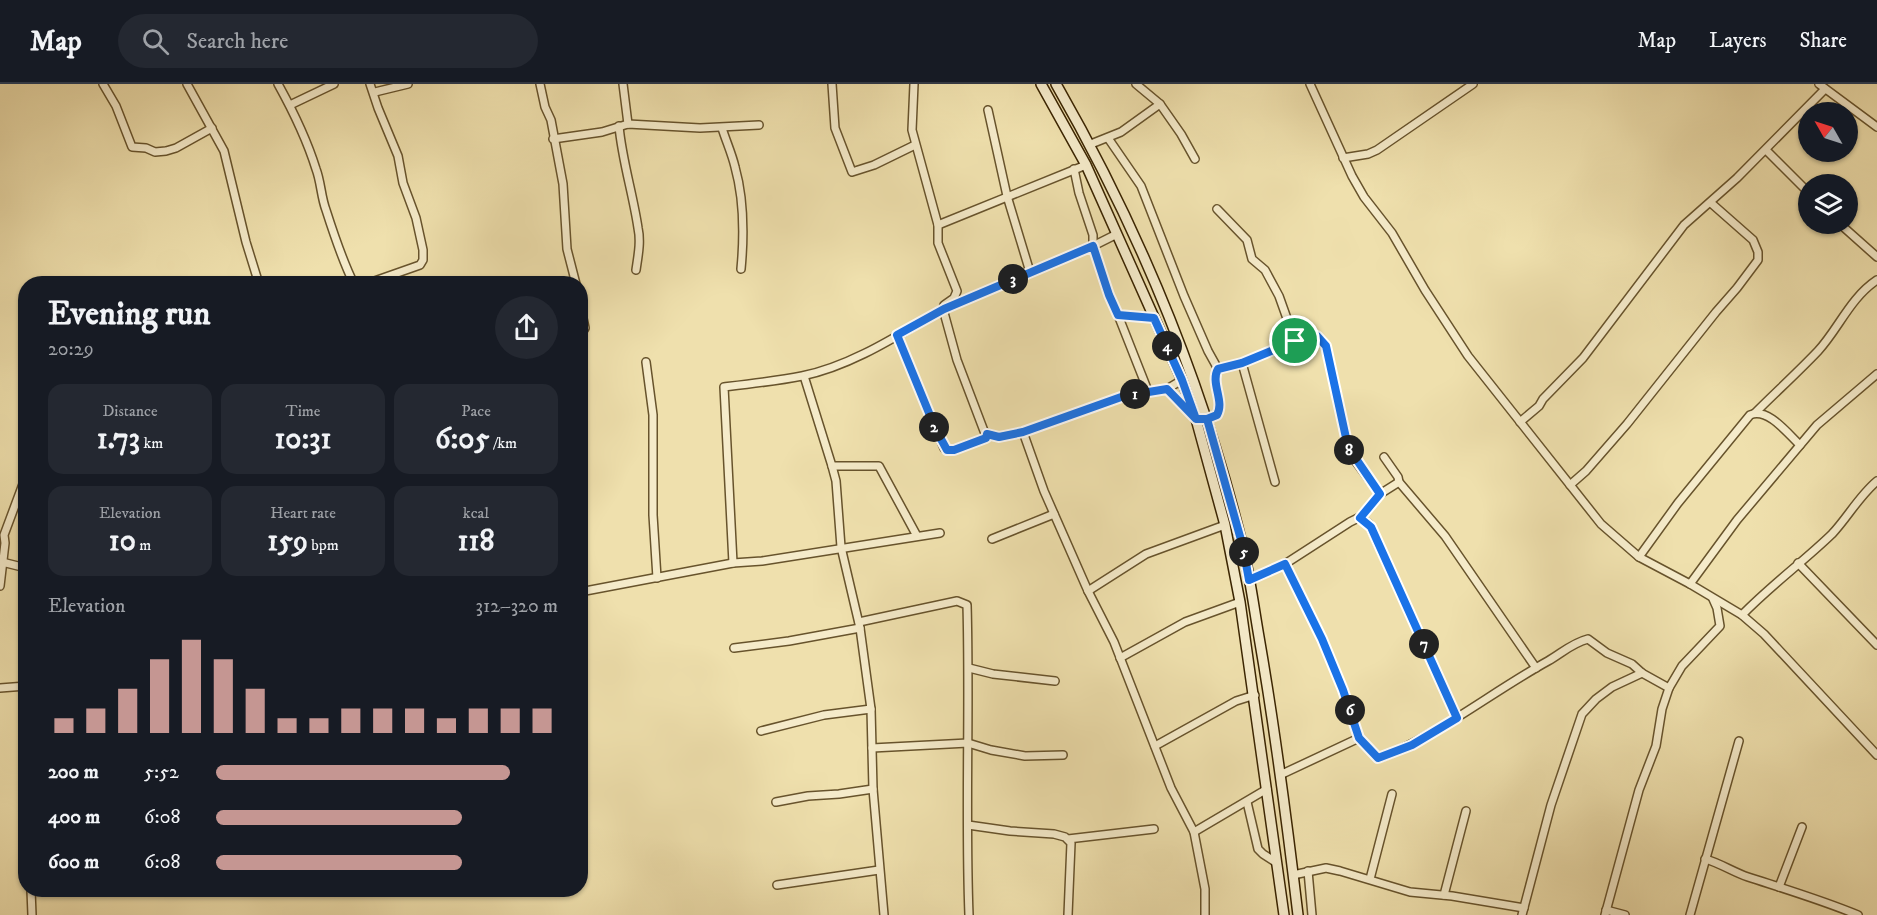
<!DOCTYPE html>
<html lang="en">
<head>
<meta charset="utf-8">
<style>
  body { margin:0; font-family:"IM FELL DW Pica",serif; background:#242831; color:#f1f3f6; height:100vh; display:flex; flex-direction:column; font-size:22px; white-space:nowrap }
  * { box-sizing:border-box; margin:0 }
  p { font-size:20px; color:#9ea1a6 }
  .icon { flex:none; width:33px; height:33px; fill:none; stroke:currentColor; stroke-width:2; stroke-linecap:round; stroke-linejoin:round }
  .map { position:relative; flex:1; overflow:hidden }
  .panel { position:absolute; left:18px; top:192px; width:570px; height:621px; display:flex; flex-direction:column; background:#171b24; border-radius:24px; box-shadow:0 2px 4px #0004 }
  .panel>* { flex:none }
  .needle { width:39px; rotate:309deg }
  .buttons { position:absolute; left:1798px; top:18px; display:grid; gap:12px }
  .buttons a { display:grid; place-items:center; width:60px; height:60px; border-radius:50%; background:#171b24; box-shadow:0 2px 4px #0004; font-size:30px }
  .pin { position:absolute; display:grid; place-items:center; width:51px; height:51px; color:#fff; margin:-26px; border:3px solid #fff; border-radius:50%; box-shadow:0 2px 6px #0007 }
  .km { position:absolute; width:30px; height:30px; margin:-15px; border-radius:50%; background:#222; color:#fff; font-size:16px; line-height:30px; text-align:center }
  .round { display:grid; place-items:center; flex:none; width:63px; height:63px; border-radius:32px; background:#242831 }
  .overview { display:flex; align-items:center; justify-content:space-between; height:102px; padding:0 30px }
  h1 { font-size:33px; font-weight:700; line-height:45px }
  .figures { display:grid; grid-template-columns:repeat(3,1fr); gap:9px; height:102px; padding:6px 30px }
  .figures div { display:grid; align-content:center; border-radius:15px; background:#242831; text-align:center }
  .figures b { font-size:30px; font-weight:700 }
  .figures small { font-size:16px; font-weight:400 }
  .figures p { font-size:16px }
  .chart { height:168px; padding:12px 30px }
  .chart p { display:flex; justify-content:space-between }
  .chart svg { width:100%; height:108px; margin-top:6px; stroke:#c59692; stroke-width:6 }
  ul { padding:0 30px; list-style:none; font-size:20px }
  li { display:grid; grid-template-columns:96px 72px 1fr; align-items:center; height:45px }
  li i { height:15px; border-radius:8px; background:#c59692 }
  header { display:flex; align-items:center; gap:36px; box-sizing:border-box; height:84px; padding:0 30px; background:#171b24; border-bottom:2px solid #363941 }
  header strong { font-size:28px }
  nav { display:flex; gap:33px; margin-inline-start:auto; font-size:21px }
  .search { width:420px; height:54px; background:#242831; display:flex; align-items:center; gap:15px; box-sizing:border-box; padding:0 21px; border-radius:33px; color:#9ea1a6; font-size:22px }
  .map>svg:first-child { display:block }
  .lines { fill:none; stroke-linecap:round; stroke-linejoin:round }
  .street-casing { stroke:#67532c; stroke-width:10 }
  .secondary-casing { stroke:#3a2401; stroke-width:12 }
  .street { stroke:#f5ebca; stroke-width:7 }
  .secondary { stroke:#f5ebca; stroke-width:9 }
  .route-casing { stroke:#fff; stroke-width:12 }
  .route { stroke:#1a73e8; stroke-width:8 }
</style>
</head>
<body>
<header>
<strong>Map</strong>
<div class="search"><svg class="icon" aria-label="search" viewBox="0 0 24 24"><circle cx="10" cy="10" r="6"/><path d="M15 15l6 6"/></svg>Search here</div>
<nav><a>Map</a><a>Layers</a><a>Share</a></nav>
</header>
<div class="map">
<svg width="1877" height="831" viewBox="0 0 1877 831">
  <rect width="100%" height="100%" fill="#efe0ad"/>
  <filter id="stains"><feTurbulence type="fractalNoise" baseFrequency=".00333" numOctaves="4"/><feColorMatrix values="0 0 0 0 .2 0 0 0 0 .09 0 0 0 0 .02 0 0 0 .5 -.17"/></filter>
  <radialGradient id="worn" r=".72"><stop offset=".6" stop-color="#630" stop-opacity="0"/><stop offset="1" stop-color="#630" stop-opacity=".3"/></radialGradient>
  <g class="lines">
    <!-- street casing -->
    <g class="street-casing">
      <g id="street">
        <path d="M 103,0 L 116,22 L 132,63 L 146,64 L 155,68 L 166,67 L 176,64 L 212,44"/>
        <path d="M 187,0 L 224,67 L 246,158 L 259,200"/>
        <path d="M 278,0 C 293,27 307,56 316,85 C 321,98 321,113 326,126 C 334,151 342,176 354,200"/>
        <path d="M 540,0 L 545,23 L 551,36 L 563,100 L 567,165 L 576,200"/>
        <path d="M 623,0 L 628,40"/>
        <path d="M 832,0 L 835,44 L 852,88 L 874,81 L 915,61"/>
        <path d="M 914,0 L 912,46 L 938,141 L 938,159 L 957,207 L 954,214 L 944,221 L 943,225 L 1093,162 L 1117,150"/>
        <path d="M 1136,0 L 1160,20"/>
        <path d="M 1310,0 L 1352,92 L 1364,113 L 1392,149 L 1425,206 L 1468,272 L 1601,440 L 1639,473 L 1690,500 L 1742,531 L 1764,550 L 1877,671"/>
        <path d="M 1819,0 L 1877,43"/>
        <path d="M 375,8 L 408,0"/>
        <path d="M 290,21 L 334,0"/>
        <path d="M 988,26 L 1007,112 L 1030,188"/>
        <path d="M 619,42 C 622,76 633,110 638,144 C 641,158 638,172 636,186"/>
        <path d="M 722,44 C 726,57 732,70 735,83 C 744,115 744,153 741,185"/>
        <path d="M 1108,54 L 1141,102 L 1184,212 L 1208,267 L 1218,285"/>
        <path d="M 553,55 L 602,48 L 628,40 L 700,44 L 759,41"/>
        <path d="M 1091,60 L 1121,48 L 1160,20 L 1181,50 L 1195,75"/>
        <path d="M 1766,66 L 1809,109"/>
        <path d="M 1343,74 L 1368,70 L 1377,66 L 1473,0"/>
        <path d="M 1074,85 L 1079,109 L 1093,151 L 1093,162 L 1109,211 L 1118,231 L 1154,234"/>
        <path d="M 1217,125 L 1247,156 L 1252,175 L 1265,186 L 1279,212 L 1295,257"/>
        <path d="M 1840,140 L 1877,173"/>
        <path d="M 938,141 L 1086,81"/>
        <path d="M 366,200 L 420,181 L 423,176 L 423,166 L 416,134 L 403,99 L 398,72 L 378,24 L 370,0"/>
        <path d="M 580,220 L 585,244 L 580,252"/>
        <path d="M 1118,231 L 1148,307"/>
        <path d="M 897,251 L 944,364 L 947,366 L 954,366 L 986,354 L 987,350"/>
        <path d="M 646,278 L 653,331 L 653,431 L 657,494"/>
        <path d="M 804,292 L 832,382 L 836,397 L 841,463 L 860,544 L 871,625 L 873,705 L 884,831"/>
        <path d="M 1167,305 L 1196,335 L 1207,335 L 1217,331 C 1225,317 1210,299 1218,285 L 1242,279"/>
        <path d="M 1755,329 C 1776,308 1798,288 1818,267 C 1839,244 1850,214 1877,196"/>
        <path d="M 1520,338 L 1539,322 L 1543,315 L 1583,274 L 1684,141 L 1737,94 L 1825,5"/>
        <path d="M 1023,348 L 1044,407 L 1088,507 L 1114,558 L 1171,704 L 1194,748 L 1205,805 L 1205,831"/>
        <path d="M 1384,373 L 1398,393 L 1399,398 L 1445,452 L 1536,584"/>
        <path d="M 832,382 L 879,382 L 917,452"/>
        <path d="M 1275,398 L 1242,279 L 1310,251 L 1317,252 L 1326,262 L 1348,363 L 1351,371 L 1380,410"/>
        <path d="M 1570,401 L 1586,387 L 1627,340 L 1716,228 L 1737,204 L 1758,176 L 1758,168 L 1753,156 L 1711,119"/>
        <path d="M 1360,433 L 1380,410 L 1399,398"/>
        <path d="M 992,455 L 1054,430"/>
        <path d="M 1639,473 L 1678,419 L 1750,331 C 1768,323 1788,350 1800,361"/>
        <path d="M 2,478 L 26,484"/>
        <path d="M 733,479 L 724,303 C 750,300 777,297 802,292 C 852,282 900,250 943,225 L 957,276 L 984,347 L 987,350 L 999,353 L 1023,348 L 1124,312 L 1167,305 L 1182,296"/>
        <path d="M 1798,479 L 1877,561"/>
        <path d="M 1249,496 L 1285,480"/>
        <path d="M 1690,500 L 1737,436 L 1817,341 L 1877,290"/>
        <path d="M 0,502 L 5,459 L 4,451 L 26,392"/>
        <path d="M 1088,507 L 1146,470 L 1225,441"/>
        <path d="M 580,508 L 733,479 L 762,477 L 940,449"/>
        <path d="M 1742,531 C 1770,502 1803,478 1832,450 C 1848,433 1859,412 1877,397"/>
        <path d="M 859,538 L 957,517 L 967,521 C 970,624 965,728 969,831"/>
        <path d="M 734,564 L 789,557 L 860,544"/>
        <path d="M 1120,574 L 1185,538 L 1240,518"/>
        <path d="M 969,584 L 993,590 L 1055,597"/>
        <path d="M 0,604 L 26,602"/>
        <path d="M 1457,634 L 1369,440 L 1360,433 L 1350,438 L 1285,480 L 1322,555 L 1343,606 L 1359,654 L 1378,674 C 1399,668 1416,657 1435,647 C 1474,624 1510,598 1548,577 C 1562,569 1572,559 1588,555 L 1607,569 L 1632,580 L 1642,589 L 1669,604"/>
        <path d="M 761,647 L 824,631 L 871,625"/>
        <path d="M 1155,662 L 1236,617 L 1255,611"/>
        <path d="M 872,664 L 968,659 L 991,666 L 1025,672 L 1063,671"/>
        <path d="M 1280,691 L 1359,654"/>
        <path d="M 776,718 L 808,712 L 839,710 L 873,705"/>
        <path d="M 1247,718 L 1258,765 L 1263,770 L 1277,779"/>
        <path d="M 968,741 L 1010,747 L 1054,750 L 1065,753 L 1071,759 L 1068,831"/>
        <path d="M 1194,748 L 1267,705"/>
        <path d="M 1068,755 L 1154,745"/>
        <path d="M 1705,775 C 1720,779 1733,788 1748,793 C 1785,805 1822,816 1858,831"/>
        <path d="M 1308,787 L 1312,831"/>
        <path d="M 1293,791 L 1326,784 L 1340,787 L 1410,808 L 1452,812 L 1524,824"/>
        <path d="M 1370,795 L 1392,710"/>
        <path d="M 777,801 L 879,786"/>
        <path d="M 1779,803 L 1802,743"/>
        <path d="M 31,806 L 32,831"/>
        <path d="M 1444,811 L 1466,727"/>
        <path d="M 1606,826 L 1625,831"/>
        <path d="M 1522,831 L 1551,721 L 1582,630 L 1596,615 L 1612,603 L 1642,589"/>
        <path d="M 1605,831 L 1639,706 L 1656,662 L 1662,625 L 1669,604 L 1682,582 L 1720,542 L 1717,524 L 1713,515"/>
        <path d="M 1690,831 L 1739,657"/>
      </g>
    </g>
    <!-- secondary casing -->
    <g class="secondary-casing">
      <g id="secondary">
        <path d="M 1041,0 L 1086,81 L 1182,296 L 1196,335 L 1225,441 L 1240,518 L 1284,831"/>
        <path d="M 1056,0 C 1139,145 1204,302 1243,464 C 1250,493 1254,524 1259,553 C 1275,645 1287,738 1298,831"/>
      </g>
    </g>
    <!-- street -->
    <use href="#street" class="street"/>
    <!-- secondary -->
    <use href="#secondary" class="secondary"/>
  </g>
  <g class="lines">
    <!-- route casing -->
    <g class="route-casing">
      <path id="route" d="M 1295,257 L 1242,279 L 1218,285 C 1210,299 1225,317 1217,331 L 1207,335 L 1196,335 L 1167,305 L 1124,312 L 1023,348 L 999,353 L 987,350 L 986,354 L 954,366 L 947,366 L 936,346 L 897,251 L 944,225 L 1093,162 L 1109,211 L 1118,231 L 1154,234 L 1182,296 L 1196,335 L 1207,335 L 1243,463 L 1249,496 L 1285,480 L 1322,555 L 1343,606 L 1359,654 L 1378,674 L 1412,661 L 1457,634 L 1371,443 L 1360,434 L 1380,410 L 1348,363 L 1326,262 L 1317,252 L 1310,251 L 1295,257"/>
    </g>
    <!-- route -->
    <use href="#route" class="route"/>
  </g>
  <rect width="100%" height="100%" filter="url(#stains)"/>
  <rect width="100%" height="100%" fill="url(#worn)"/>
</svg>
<div class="buttons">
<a><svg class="needle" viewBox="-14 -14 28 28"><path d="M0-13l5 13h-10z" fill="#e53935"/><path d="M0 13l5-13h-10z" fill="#9ea1a6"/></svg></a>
<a><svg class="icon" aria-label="layers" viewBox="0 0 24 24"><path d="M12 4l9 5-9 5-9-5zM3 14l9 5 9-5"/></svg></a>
</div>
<div class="pin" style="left:1295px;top:257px;background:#1e9e55"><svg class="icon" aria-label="arrive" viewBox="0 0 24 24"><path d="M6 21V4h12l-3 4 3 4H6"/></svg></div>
<b class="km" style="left:1135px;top:310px">1</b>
<b class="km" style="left:934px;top:343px">2</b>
<b class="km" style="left:1013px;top:195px">3</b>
<b class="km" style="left:1167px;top:262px">4</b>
<b class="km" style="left:1244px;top:468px">5</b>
<b class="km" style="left:1350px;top:626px">6</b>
<b class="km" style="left:1424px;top:560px">7</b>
<b class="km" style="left:1349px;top:366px">8</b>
<section class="panel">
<div class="overview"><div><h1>Evening run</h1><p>20:29</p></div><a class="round"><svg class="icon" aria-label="share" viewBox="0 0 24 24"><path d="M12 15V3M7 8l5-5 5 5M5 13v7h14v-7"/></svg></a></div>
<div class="figures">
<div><p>Distance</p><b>1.73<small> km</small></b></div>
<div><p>Time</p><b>10:31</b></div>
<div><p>Pace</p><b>6:05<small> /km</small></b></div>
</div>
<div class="figures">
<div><p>Elevation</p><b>10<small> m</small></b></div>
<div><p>Heart rate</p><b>159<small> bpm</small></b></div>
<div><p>kcal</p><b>118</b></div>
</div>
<div class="chart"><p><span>Elevation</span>312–320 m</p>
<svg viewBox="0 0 160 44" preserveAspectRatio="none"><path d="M5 44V38M15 44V34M25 44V26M35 44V14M45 44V6M55 44V14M65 44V26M75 44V38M85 44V38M95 44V34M105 44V34M115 44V34M125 44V38M135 44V34M145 44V34M155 44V34"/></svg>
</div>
<ul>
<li><b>200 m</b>5:52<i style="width:86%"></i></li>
<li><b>400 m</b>6:08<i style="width:72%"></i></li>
<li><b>600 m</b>6:08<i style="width:72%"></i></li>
</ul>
</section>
</div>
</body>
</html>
